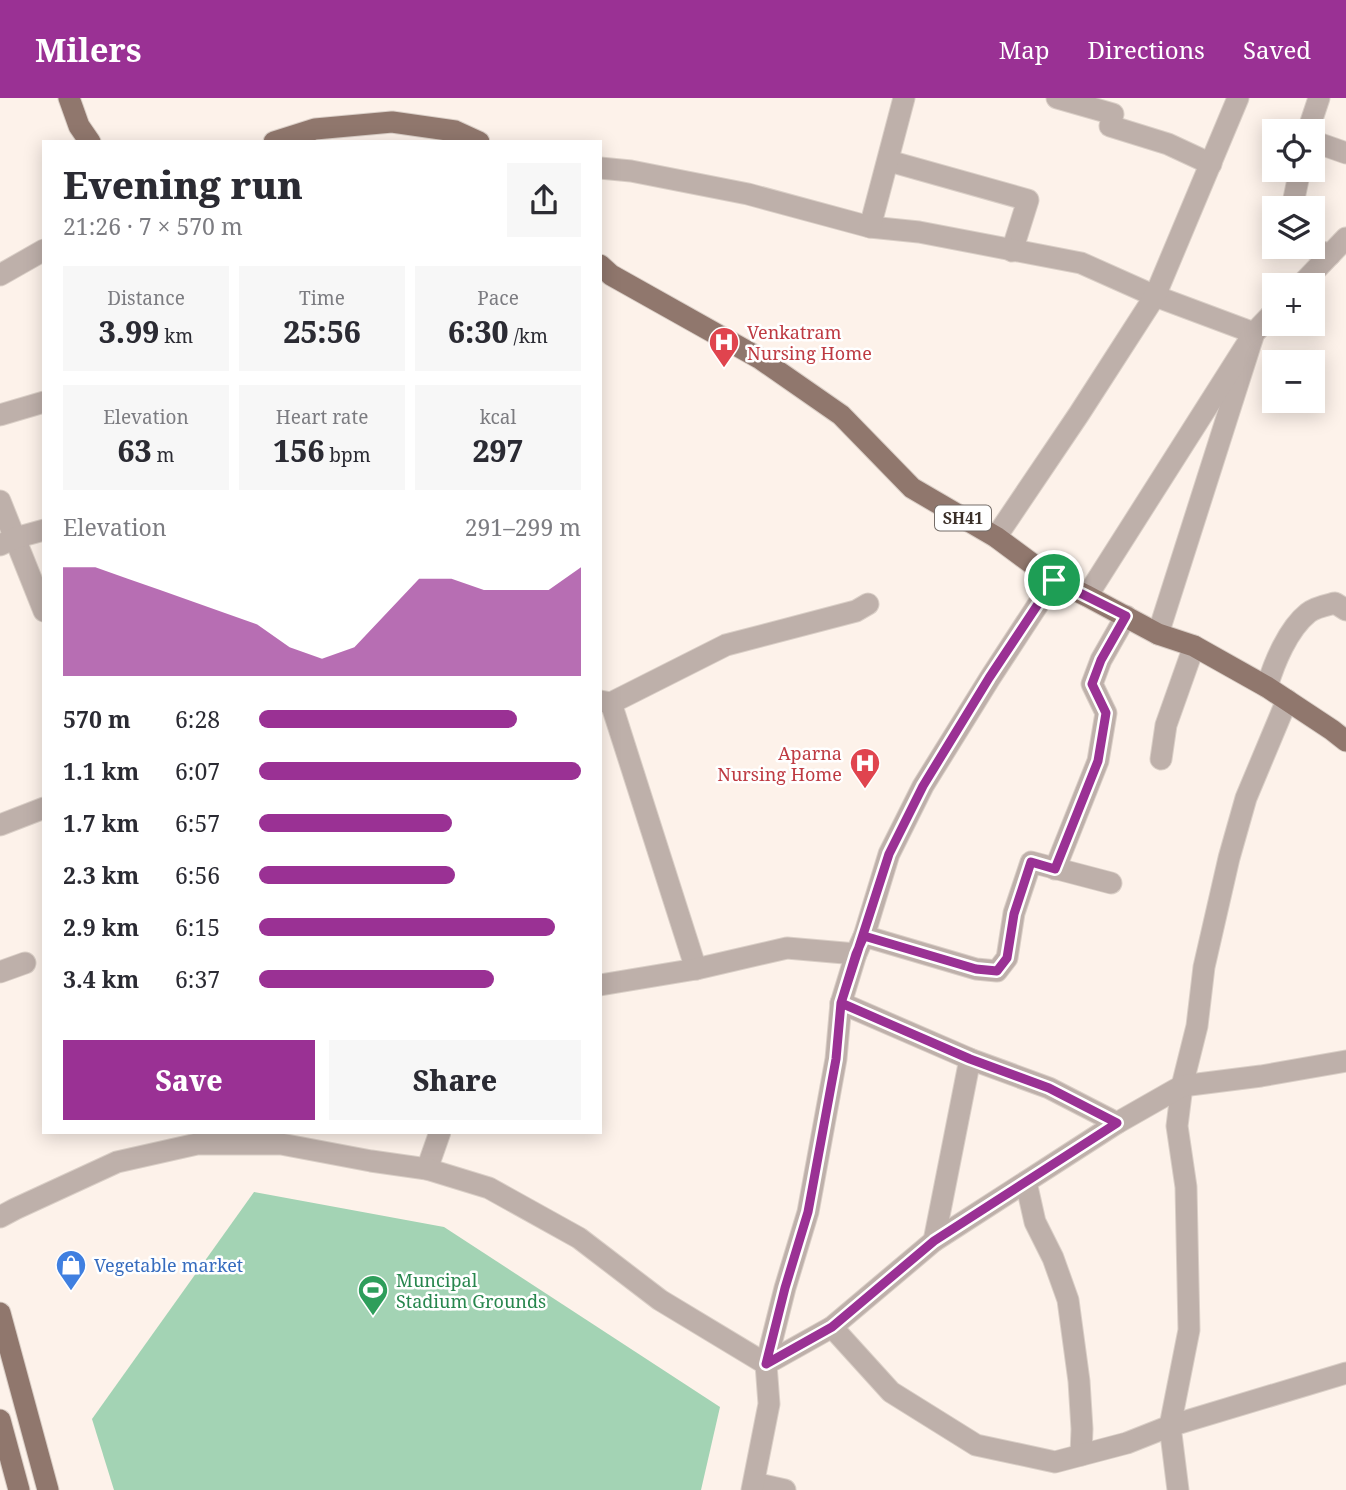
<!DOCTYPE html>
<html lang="en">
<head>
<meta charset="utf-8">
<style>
  body { margin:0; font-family:"Noto Serif",serif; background:#f7f7f7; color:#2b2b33; height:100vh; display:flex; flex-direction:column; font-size:26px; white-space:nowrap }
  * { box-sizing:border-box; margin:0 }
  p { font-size:23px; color:#7c7c81 }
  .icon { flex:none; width:38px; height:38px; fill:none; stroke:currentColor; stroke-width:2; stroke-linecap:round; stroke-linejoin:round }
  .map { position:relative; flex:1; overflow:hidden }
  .sheet { position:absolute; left:42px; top:42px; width:560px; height:994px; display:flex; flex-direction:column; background:#fff; border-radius:0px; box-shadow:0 4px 18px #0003 }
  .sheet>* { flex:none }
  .fabs { position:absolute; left:1262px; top:21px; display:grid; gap:14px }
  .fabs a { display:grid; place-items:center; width:63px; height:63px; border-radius:0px; background:#fff; box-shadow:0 4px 18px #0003; font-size:35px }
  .pin { position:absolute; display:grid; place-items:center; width:60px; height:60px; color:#fff; margin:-30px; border:4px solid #fff; border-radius:50%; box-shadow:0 2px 7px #0007 }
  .round { display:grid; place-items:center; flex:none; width:74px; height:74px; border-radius:0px; background:#f7f7f7 }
  .summary { display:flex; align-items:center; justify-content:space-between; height:119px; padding:0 21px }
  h1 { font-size:38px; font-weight:800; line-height:52px }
  .figures { display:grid; grid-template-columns:repeat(3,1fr); gap:10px; height:119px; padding:7px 21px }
  .figures div { display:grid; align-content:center; border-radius:0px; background:#f7f7f7; text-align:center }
  .figures b { font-size:30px; font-weight:800 }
  .figures small { font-size:19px; font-weight:400 }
  .figures p { font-size:19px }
  .chart { height:196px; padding:14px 21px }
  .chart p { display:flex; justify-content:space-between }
  .chart svg { width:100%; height:126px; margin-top:7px; fill:#9a3194; opacity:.7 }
  .action { display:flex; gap:14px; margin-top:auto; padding:14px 21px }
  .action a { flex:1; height:80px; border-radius:0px; background:#9a3194; color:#fff; font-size:28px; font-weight:800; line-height:80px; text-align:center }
  .action a+a { background:#f7f7f7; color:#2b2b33 }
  ul { padding:0 21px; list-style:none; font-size:23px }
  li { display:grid; grid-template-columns:112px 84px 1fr; align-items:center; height:52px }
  li i { height:18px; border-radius:9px; background:#9a3194 }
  header { display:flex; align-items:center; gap:42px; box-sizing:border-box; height:98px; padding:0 35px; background:#9a3194; color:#fff }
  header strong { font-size:33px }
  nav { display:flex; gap:38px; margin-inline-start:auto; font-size:24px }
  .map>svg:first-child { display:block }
  .green { fill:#a3d3b4 }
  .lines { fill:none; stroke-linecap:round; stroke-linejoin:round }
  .minor-casing { stroke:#dacfc7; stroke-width:23 }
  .tertiary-casing { stroke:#dacfc7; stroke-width:23 }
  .primary-casing { stroke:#dacfc7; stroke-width:23 }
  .minor { stroke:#beb0aa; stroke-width:21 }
  .tertiary { stroke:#beb0aa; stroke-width:21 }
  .primary { stroke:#90776d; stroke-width:21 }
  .route-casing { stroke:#fff; stroke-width:14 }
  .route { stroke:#9a3194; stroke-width:9 }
  .labels { text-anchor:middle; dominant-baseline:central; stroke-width:5; stroke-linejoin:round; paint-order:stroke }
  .shield { fill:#fff; stroke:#756d68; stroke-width:2 }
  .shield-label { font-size:16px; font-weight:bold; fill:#3a2f28 }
  .health-label { font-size:18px; fill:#be3a42; stroke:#fff; text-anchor:start }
  .shop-label { font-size:18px; fill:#366cbe; stroke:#fff; text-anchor:start }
  .leisure-label { font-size:18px; fill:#27864d; stroke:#fff; text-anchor:start }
</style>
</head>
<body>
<header>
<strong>Milers</strong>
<nav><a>Map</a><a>Directions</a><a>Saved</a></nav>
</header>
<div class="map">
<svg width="1346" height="1392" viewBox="0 0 1346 1392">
  <rect width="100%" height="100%" fill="#fdf2ea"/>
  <!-- green -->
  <path class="green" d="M 254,1094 L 444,1129 L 720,1309 L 701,1392 L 114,1392 L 92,1321 Z"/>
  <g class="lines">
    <!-- minor casing -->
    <g class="minor-casing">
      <g id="minor">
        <path d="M 1057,0 L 1113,16 L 1110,28 L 1168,46 L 1211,66"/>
        <path d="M 1308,33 L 1319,0"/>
        <path d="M 1312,43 L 1346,55"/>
        <path d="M 889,63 L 1028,102 L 1012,153"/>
        <path d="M 600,70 L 631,73 L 748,96 L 870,129 L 919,134 L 1081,165 L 1155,198 L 1254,235 L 1158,536"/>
        <path d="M 1292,110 L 1300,72"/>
        <path d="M 870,129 L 904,0"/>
        <path d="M 1309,149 L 1330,157"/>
        <path d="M 0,177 L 44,152"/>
        <path d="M 1301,187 L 1346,140"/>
        <path d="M 0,317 L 44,304"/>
        <path d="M 0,403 L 44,513"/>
        <path d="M 996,439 L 1079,316 L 1155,198 L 1238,0"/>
        <path d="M 0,447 L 15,440 L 44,432"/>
        <path d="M 1087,498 L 1254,235 L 1274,214"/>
        <path d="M 1267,589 C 1274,565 1288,531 1308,515 C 1315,509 1327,507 1335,505 L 1346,512"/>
        <path d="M 600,603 L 611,605 L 726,547 L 856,513 L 868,506"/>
        <path d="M 611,605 L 696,871"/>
        <path d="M 1161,661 L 1166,627 L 1194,548"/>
        <path d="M 0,727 L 44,710"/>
        <path d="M 1055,771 L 1098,663 L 1106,615 L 1092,586 L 1101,562 L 1126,518"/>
        <path d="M 864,838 L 976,871 L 997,873 L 1007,860 L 1014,815 L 1031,764 L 1111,785"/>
        <path d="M 0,874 L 25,865"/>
        <path d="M 600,887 L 696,871 L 787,850 L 856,856"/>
        <path d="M 841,905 L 970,961 L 1049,990 L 1117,1025"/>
        <path d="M 427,1071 L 440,1034"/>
        <path d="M 1026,1084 L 1035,1124 L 1053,1160 L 1068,1202 L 1079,1283 L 1082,1331 L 1081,1357"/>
        <path d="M 934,1143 L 970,961"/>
        <path d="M 832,1229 L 891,1294 L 976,1347 L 1055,1364 L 1127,1345 L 1170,1328 L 1346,1275"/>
        <path d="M 754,1385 L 785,1392"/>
        <path d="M 1178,1392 L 1170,1328 L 1189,1232 L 1186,1089 L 1177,1028 L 1182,988 L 1197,928 L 1204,869 L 1229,760 L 1246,700 L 1287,602"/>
      </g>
    </g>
    <!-- tertiary casing -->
    <g class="tertiary-casing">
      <g id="tertiary">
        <path d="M 0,1119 L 15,1111 L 117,1064 L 197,1046 L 281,1046 L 371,1063 L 427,1071 L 489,1090 L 579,1140 L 660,1202 L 766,1266"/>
        <path d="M 766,1266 L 832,1229 L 934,1143 L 1117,1025 L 1182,988 L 1261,978 L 1346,963"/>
        <path d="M 752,1392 L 769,1306 L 766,1266 L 785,1190 L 808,1114 L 836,961 L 841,905 L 856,856 L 864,838 L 889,756 L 923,688 L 990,580 L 1054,482"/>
      </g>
    </g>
    <!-- primary casing -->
    <g class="primary-casing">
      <g id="primary">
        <path d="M 69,0 L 79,28 L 90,44"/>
        <path d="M 274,44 L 315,31 L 392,24 L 455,33 L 479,44"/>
        <path d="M 600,167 L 611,177 L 759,260 L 841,317 L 912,390 L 996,439 L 1054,482 L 1087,498 L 1158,536 L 1194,548 L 1267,589 L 1332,632 L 1346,643"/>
        <path d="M 0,1215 L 48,1392"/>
        <path d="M 0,1322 L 19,1392"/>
      </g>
    </g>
    <!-- minor -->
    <use href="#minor" class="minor"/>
    <!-- tertiary -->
    <use href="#tertiary" class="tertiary"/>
    <!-- primary -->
    <use href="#primary" class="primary"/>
  </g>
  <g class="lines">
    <!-- route casing -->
    <g class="route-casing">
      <path id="route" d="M 1054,482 L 989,580 L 923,688 L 889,756 L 841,905 L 836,961 L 808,1114 L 785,1190 L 766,1266 L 832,1229 L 934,1143 L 1117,1025 L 1049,990 L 970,961 L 841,905 L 856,856 L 864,838 L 976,871 L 997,873 L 1007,860 L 1014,816 L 1031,764 L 1055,771 L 1098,663 L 1106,615 L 1092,586 L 1101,562 L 1126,518 L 1054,482"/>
    </g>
    <!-- route -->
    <use href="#route" class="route"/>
  </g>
  <!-- icons -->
  <defs>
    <g id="hospital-pin" transform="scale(1.575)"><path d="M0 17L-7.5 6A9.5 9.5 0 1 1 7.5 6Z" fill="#e0444e" stroke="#fff"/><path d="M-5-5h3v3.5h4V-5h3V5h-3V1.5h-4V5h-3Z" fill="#fff"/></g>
    <g id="shop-pin" transform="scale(1.575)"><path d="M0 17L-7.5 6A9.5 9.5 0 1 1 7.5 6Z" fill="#3f7fe0" stroke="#fff"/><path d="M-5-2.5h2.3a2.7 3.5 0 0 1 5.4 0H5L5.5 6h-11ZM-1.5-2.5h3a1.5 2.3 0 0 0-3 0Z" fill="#fff"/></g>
    <g id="stadium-pin" transform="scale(1.575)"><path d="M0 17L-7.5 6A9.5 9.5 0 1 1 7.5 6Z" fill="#2e9e5b" stroke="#fff"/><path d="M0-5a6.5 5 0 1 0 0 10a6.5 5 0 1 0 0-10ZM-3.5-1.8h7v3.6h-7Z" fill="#fff"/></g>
  </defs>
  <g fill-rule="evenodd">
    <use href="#hospital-pin" x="724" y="244"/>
    <use href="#hospital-pin" x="865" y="665"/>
    <use href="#shop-pin" x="71" y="1167"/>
    <use href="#stadium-pin" x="373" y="1192"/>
  </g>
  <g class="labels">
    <!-- shield labels -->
    <rect class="shield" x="935" y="407.5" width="56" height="25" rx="5"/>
    <g class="shield-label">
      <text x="963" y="420">SH41</text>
    </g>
    <!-- health labels -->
    <g class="health-label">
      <text x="747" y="234">Venkatram<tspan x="747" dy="21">Nursing Home</tspan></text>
      <text x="842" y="655" text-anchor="end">Aparna<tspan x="842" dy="21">Nursing Home</tspan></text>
    </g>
    <!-- shop labels -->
    <g class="shop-label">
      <text x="94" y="1167">Vegetable market</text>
    </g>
    <!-- leisure labels -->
    <g class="leisure-label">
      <text x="396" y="1182">Muncipal<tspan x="396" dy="21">Stadium Grounds</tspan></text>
    </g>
  </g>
</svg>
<div class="fabs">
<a><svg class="icon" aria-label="locate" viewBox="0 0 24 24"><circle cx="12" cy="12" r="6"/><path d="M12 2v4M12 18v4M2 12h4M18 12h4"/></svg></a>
<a><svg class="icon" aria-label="layers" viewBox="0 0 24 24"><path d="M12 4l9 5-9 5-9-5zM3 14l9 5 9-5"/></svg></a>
<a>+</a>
<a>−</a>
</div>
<div class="pin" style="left:1054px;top:482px;background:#1e9e55"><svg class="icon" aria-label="arrive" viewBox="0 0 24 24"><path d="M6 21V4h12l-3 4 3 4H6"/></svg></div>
<section class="sheet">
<div class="summary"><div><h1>Evening run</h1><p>21:26 · 7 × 570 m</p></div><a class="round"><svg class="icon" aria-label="share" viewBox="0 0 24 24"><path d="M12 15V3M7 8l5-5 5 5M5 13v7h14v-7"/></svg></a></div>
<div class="figures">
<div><p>Distance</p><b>3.99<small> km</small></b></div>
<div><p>Time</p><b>25:56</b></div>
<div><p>Pace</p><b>6:30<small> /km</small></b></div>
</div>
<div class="figures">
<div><p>Elevation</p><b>63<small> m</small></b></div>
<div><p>Heart rate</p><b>156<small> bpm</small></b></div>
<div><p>kcal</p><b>297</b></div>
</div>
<div class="chart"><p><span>Elevation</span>291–299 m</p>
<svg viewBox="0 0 160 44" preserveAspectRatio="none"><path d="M0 44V6L10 6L20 10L30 14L40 18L50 22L60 26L70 34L80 38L90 34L100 22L110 10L120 10L130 14L140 14L150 14L160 6V44z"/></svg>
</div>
<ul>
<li><b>570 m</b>6:28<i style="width:80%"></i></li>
<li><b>1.1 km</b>6:07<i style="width:100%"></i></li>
<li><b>1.7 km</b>6:57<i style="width:60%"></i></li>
<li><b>2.3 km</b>6:56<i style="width:61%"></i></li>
<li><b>2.9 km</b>6:15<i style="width:92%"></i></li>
<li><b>3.4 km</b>6:37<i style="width:73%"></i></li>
</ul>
<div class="action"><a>Save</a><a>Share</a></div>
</section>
</div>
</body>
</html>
